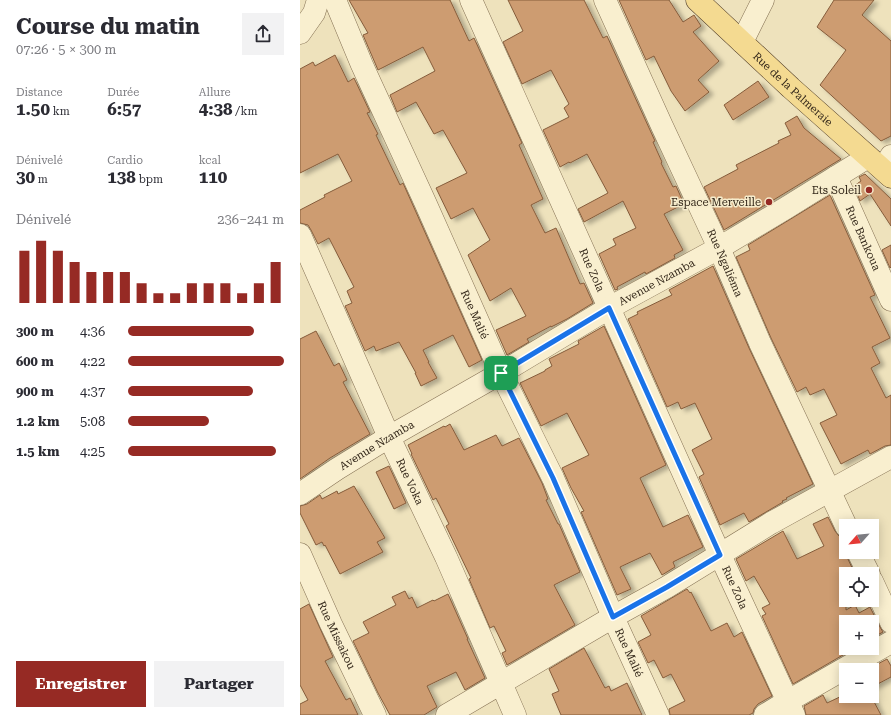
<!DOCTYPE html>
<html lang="fr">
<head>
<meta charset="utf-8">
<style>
  body { margin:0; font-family:"Roboto Serif",serif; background:#f2f2f3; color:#2b2b33; height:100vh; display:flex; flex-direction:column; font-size:15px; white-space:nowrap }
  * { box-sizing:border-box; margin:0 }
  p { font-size:13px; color:#7c7c81 }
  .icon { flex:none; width:22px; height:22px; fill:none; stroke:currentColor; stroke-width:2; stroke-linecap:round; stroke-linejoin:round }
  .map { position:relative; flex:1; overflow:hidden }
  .panel { display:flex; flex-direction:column; background:#fff; width:300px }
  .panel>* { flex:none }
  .needle { width:26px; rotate:243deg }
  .fabs { position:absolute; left:539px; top:519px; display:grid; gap:8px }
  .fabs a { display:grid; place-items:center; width:40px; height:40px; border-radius:0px; background:#fff; box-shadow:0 2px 10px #0003; font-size:20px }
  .pin { position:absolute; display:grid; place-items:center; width:34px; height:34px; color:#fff; margin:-17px; border-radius:8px; box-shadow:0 2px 6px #0006 }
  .round { display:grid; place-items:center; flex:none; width:42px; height:42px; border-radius:0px; background:#f2f2f3 }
  .headline { display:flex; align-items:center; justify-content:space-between; height:68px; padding:0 16px }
  h1 { font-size:22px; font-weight:700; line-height:30px }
  .metrics { display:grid; grid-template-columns:repeat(3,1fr); gap:6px; height:68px; padding:4px 16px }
  .metrics div { display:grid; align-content:center }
  .metrics b { font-size:17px; font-weight:700 }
  .metrics small { font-size:11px; font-weight:400 }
  .metrics p { font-size:11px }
  .chart { height:112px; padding:8px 16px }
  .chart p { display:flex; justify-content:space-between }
  .chart svg { width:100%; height:72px; margin-top:4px; stroke:#962a24; stroke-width:6 }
  .cta { display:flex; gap:8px; margin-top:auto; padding:8px 16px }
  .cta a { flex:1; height:46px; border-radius:0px; background:#962a24; color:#fff; font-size:16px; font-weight:700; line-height:46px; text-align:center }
  .cta a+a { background:#f2f2f3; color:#2b2b33 }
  ul { padding:0 16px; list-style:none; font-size:13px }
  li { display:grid; grid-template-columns:64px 48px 1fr; align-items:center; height:30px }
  li i { height:10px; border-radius:5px; background:#962a24 }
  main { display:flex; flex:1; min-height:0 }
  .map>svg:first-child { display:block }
  .building { fill:#cd9c71; stroke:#855c3b; filter:url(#shadow) }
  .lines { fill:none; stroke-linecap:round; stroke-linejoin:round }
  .minor-casing { stroke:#867255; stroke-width:23 }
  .major-casing { stroke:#533f2a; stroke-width:23 }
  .minor { stroke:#f9efcf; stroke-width:22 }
  .major { stroke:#f4da91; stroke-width:22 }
  .route-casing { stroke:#fff; stroke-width:8 }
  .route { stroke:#1a73e8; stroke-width:5 }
  .poi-dot { fill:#962a24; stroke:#f6eccc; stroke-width:1.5 }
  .labels { text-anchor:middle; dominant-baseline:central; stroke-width:3; stroke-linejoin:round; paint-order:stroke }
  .street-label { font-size:11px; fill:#35291b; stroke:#f6eccc }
  .poi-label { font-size:11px; fill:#35291b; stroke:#f6eccc; text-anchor:end }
</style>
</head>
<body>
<main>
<section class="panel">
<div class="headline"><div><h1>Course du matin</h1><p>07:26 · 5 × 300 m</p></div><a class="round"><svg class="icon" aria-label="share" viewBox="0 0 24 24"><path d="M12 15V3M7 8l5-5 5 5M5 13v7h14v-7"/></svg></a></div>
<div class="metrics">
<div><p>Distance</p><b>1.50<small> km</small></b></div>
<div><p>Durée</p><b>6:57</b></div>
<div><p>Allure</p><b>4:38<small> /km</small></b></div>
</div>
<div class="metrics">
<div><p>Dénivelé</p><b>30<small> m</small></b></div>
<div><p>Cardio</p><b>138<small> bpm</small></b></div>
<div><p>kcal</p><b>110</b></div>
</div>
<div class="chart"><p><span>Dénivelé</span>236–241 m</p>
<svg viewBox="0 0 160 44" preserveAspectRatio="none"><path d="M5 44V12M15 44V6M25 44V12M35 44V19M45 44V25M55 44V25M65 44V25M75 44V32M85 44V38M95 44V38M105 44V32M115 44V32M125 44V32M135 44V38M145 44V32M155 44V19"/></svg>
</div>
<ul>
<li><b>300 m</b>4:36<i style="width:81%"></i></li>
<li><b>600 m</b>4:22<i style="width:100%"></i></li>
<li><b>900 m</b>4:37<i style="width:80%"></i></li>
<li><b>1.2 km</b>5:08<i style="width:52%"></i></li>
<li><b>1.5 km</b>4:25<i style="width:95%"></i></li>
</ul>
<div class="cta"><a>Enregistrer</a><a>Partager</a></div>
</section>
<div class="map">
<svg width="591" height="715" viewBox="0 0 591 715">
  <defs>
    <filter id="shadow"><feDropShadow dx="4.5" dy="2.5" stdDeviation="2" flood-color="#0004"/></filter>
  </defs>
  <rect width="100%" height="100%" fill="#eee2bc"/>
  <!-- building -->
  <g class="building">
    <path d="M 49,0 L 150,0 L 169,41 L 174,38 L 222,143 L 219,145 L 243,199 L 231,205 L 245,233 L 256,228 L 280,284 L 284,283 L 293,303 L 267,319 L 251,327 L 251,326 L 227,339 L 229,342 L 207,355 L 196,330 L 226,316 L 211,288 L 190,301 L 168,255 L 190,240 L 173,208 L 151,219 L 136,188 L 167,173 L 143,130 L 134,134 L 116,102 L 97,112 L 90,95 L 135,71 L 123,47 L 78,70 L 63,35 L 68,33 Z"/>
    <path d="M 208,0 L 284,0 L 303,38 L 307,36 L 355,141 L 353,142 L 362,162 L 361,163 L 373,187 L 376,186 L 384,204 L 364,214 L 383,250 L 374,255 L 375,258 L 346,274 L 345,272 L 317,287 L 318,289 L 315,290 L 299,254 L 316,245 L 313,239 L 336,228 L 323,201 L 284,222 L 278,209 L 308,193 L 287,154 L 270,163 L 269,162 L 260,167 L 243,130 L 269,117 L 264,108 L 269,104 L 251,70 L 222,84 L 203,42 L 223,31 Z"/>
    <path d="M 319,0 L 369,0 L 383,22 L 394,15 L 401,26 L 393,32 L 419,61 L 398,80 L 409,92 L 385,111 L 371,91 L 354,56 L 346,60 Z"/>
    <path d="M 534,0 L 574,0 L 562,15 L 591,41 L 591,136 L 581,141 L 520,85 L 546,50 L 517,27 Z"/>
    <path d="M 35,55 L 48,82 L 54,78 L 70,112 L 67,113 L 78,134 L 76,135 L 100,185 L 103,183 L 182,360 L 169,367 L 153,335 L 123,350 L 129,362 L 128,362 L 137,378 L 121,386 L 115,373 L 116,373 L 99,342 L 76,351 L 74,346 L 65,351 L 45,306 L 52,303 L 47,291 L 54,287 L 29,238 L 18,244 L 11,230 L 8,225 L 0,223 L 0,210 L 25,197 L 24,195 L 52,181 L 38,154 L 0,173 L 0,69 L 13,62 L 15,66 Z"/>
    <path d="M 458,81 L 469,97 L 433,120 L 424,105 Z"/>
    <path d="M 497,116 L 504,128 L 541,159 L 424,230 L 404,187 L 438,169 L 436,165 L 479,143 L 478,141 L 491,135 L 485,123 Z"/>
    <path d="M 565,174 L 591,199 L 591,226 L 570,194 L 560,201 L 554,186 L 561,181 L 559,177 Z"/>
    <path d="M 530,195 L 575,295 L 570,297 L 590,338 L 572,347 L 580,363 L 571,368 L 586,398 L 591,395 L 591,445 L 585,446 L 570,454 L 568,450 L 541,464 L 520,423 L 537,415 L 524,389 L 510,395 L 506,387 L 497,392 L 471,338 L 436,257 L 450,250 L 448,245 Z"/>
    <path d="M 591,245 L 591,267 L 590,268 L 582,250 Z"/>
    <path d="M 413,266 L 449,348 L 513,484 L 486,498 L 487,499 L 482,501 L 483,502 L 449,522 L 444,513 L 420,525 L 399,477 L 404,474 L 392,450 L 412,439 L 395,403 L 381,409 L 378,402 L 367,407 L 328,319 L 338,314 L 337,312 L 372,295 L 369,290 Z"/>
    <path d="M 304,326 L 366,465 L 340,478 L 363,527 L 388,515 L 403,547 L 373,562 L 375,567 L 362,575 L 350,553 L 320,567 L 331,589 L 317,595 L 281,512 L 284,511 L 271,488 L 262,468 L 289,455 L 267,413 L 241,426 L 220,383 L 245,371 L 245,370 L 252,366 L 249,359 L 279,344 L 278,341 Z"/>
    <path d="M 16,331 L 34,366 L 39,363 L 47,380 L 43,382 L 70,434 L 30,458 L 0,479 L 0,339 Z"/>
    <path d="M 150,424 L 164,450 L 196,435 L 202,446 L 219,438 L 242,483 L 248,499 L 246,500 L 258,524 L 259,524 L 280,572 L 254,585 L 275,625 L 207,665 L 202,653 L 206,651 L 194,626 L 190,628 L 169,579 L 171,578 L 146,526 L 149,524 L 136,498 L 133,500 L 111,454 L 112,454 L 108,445 L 144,426 L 145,427 Z"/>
    <path d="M 89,466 L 106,503 L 94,509 L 76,472 Z"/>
    <path d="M 54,486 L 85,538 L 77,542 L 83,552 L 40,574 L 25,545 L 24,546 L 22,542 L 16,545 L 0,513 L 0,506 L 7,504 L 20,495 L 22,499 L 37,491 L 38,494 Z"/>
    <path d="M 528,517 L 535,531 L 539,536 L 546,538 L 546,552 L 547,557 L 555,574 L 546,574 L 546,610 L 555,605 L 559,613 L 570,607 L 580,627 L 583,632 L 572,638 L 572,622 L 546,622 L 546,648 L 555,648 L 493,684 L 462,616 L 466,614 L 462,608 L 470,604 L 454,576 L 446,581 L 436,559 L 483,531 L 497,559 L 524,546 L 513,524 Z"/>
    <path d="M 387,589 L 390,593 L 391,592 L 411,631 L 427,623 L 434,637 L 442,632 L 472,696 L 458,704 L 454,709 L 453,713 L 449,715 L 370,715 L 369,709 L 385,701 L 371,674 L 363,678 L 354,660 L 348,663 L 338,642 L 351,635 L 341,616 Z"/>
    <path d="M 105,591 L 109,599 L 112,597 L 117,608 L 133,600 L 134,601 L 148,594 L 168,639 L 167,639 L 185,678 L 165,690 L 156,672 L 127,686 L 137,707 L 124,715 L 90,715 L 78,693 L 53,641 L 69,633 L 63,622 L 96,605 L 92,597 Z"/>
    <path d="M 9,604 L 33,657 L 25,661 L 46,700 L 50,698 L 58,715 L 0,715 L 0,704 L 8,700 L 0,685 L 0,609 Z"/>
    <path d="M 284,648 L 305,688 L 309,686 L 311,691 L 327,683 L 342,715 L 261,715 L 252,694 L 259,691 L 249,669 Z"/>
    <path d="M 587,659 L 591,666 L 591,677 L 572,687 L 572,667 Z"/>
    <path d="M 546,694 L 546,696 L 571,696 L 581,715 L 506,715 L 504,706 L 523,695 L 527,703 Z"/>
  </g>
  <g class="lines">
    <!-- minor casing -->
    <g class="minor-casing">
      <g id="minor">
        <path id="s1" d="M 35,0 L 62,65 L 125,202 L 201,373 L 253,478 L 313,617 L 358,715"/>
        <path id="s2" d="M 171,0 L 420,555 L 494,715"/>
        <path id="s3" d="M 305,0 L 362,126 L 419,248 L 460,343 L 546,526"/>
        <path d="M 0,33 L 14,13 L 18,0"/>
        <path d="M 442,42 L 463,0"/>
        <path d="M 583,169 L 591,156"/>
        <path id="s4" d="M 536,177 L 591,300"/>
        <path id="s5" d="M 0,235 L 89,437 L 146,557 L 215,715"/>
        <path id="s6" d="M 0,494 L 37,469 L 89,437 L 201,373 L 309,308 L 419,248 L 486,208 L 568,157"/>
        <path d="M 558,552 L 569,574"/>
        <path id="s7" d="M 0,554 L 31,624 L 75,715"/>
        <path d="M 572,581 L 591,622"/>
        <path d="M 147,715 L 313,617 L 367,587 L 471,523 L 591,457"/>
        <path d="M 465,715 L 488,701 L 591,642"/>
      </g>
    </g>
    <!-- major casing -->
    <g class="major-casing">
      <g id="major">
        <path id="s8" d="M 397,0 L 491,88 L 591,177"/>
      </g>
    </g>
    <!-- minor -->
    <use href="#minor" class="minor"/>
    <!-- major -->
    <use href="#major" class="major"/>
  </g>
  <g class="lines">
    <!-- route casing -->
    <g class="route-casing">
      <path id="route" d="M 309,308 L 420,555 L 367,587 L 313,617 L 253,478 L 201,373 Z"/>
    </g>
    <!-- route -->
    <use href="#route" class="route"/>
  </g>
  <!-- markers -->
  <g class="poi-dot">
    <circle cx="569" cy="190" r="4"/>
    <circle cx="469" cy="202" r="4"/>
  </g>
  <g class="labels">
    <!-- street labels -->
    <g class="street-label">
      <text stroke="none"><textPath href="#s8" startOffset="131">Rue de la Palmeraie</textPath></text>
      <text stroke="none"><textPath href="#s4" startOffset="67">Rue Bankoua</textPath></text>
      <text stroke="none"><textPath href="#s3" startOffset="289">Rue Ngaliéma</textPath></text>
      <text stroke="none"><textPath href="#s2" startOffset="296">Rue Zola</textPath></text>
      <text stroke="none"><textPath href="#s6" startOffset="415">Avenue Nzamba</textPath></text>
      <text stroke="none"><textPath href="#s1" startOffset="344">Rue Malié</textPath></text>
      <text stroke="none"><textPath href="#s6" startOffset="91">Avenue Nzamba</textPath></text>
      <text stroke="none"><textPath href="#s5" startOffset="270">Rue Voka</textPath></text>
      <text stroke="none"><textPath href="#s2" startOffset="644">Rue Zola</textPath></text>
      <text stroke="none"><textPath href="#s7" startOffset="89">Rue Missakou</textPath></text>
      <text stroke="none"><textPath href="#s1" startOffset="716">Rue Malié</textPath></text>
    </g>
    <!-- poi labels -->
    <g class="poi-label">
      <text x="561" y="190">Ets Soleil</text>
      <text x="461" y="202">Espace Merveille</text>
    </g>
  </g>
</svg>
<div class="fabs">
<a><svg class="needle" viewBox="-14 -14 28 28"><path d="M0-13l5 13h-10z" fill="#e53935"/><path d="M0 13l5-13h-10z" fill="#7c7c81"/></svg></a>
<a><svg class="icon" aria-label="locate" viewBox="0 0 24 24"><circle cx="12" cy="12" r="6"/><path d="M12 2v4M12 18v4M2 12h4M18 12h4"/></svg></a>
<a>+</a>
<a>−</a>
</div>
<div class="pin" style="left:201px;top:373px;background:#1e9e55"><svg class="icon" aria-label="arrive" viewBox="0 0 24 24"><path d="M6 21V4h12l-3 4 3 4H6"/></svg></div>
</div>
</main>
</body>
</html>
